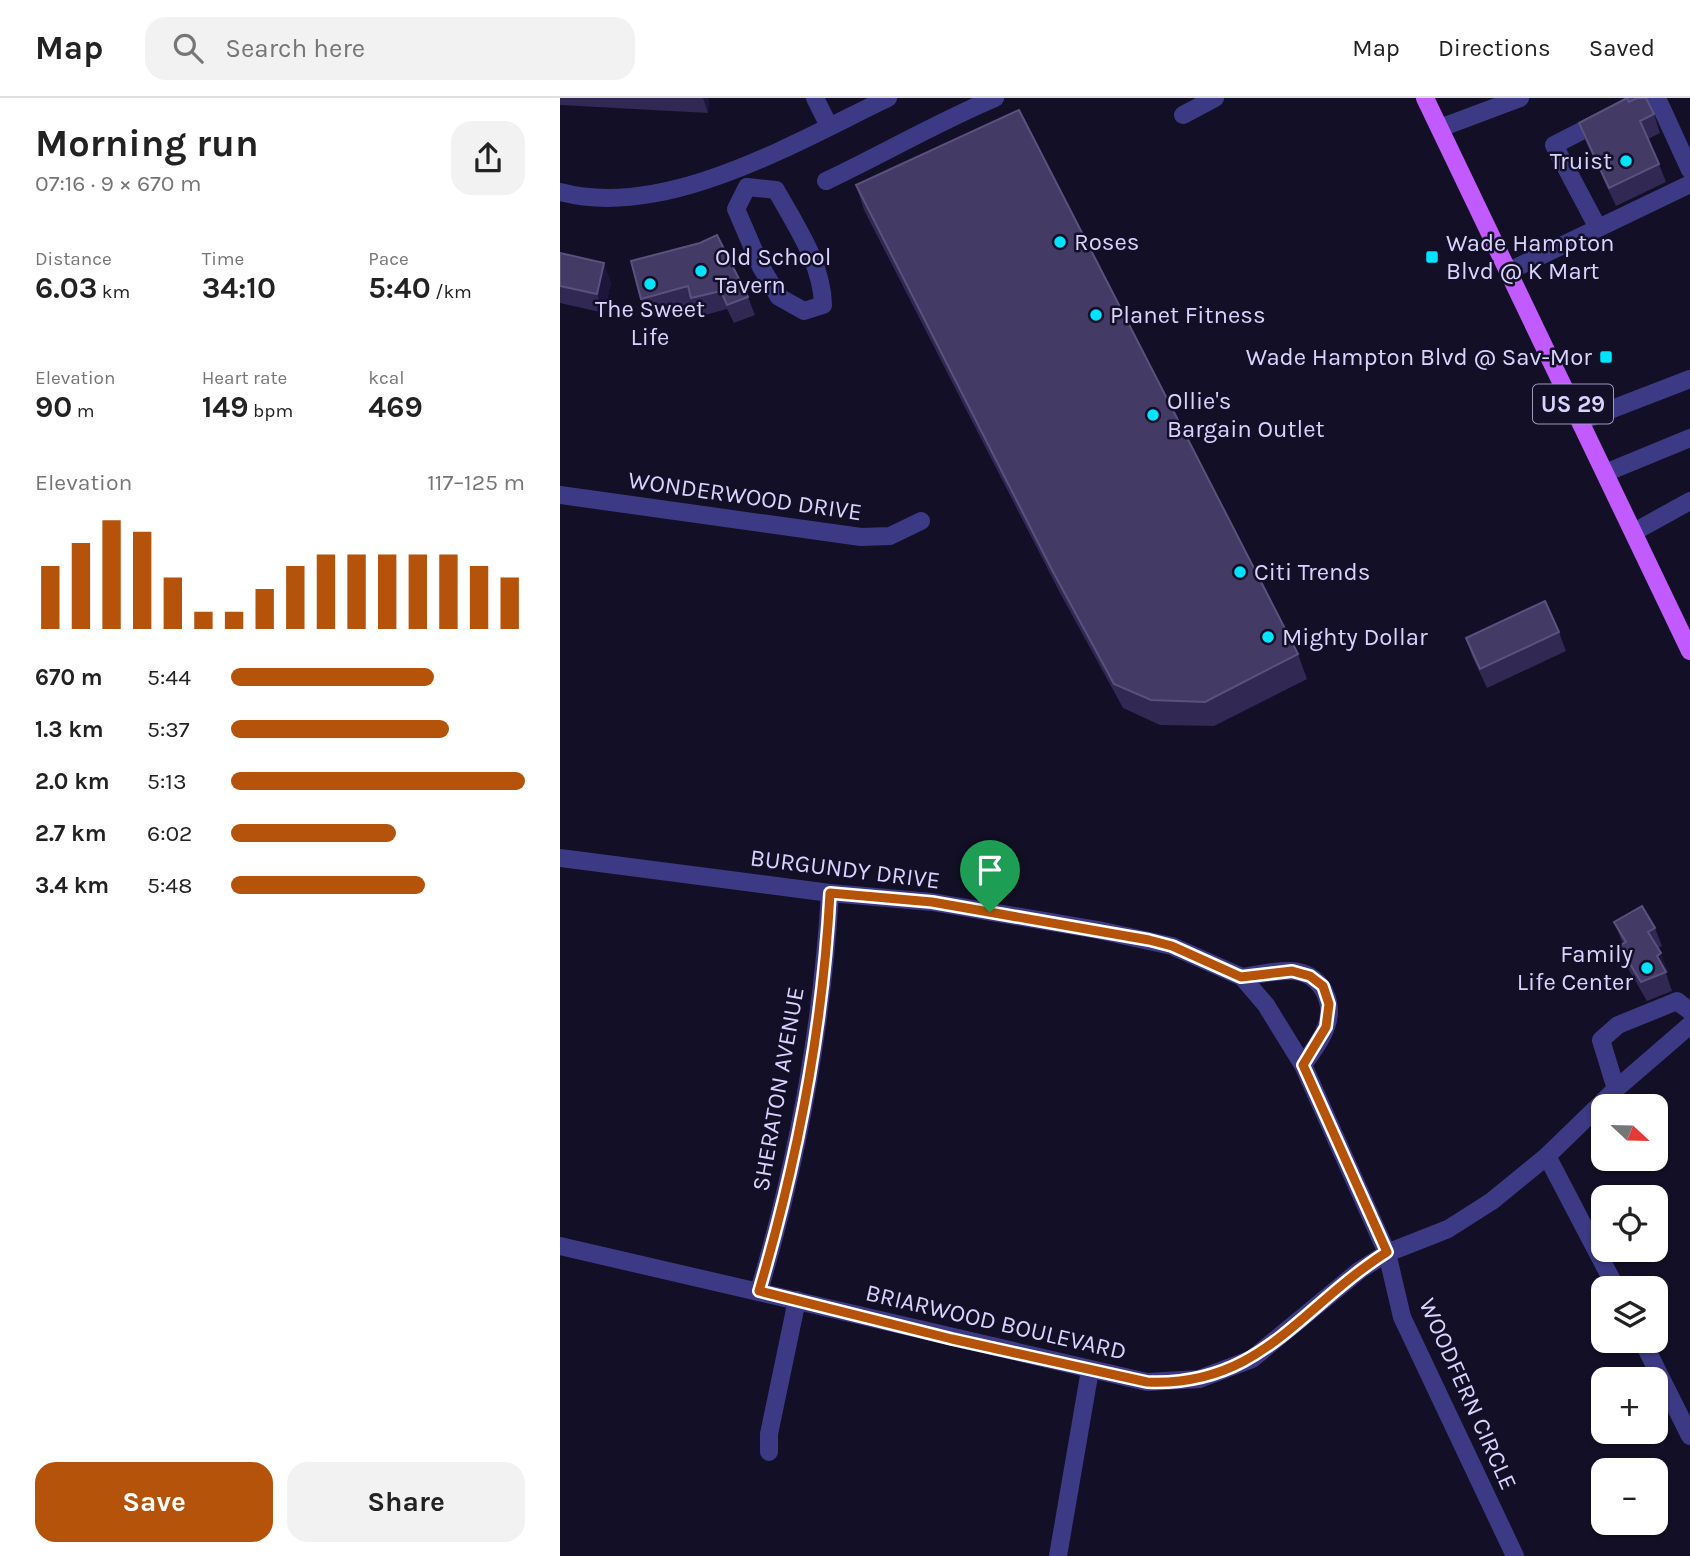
<!DOCTYPE html>
<html lang="en">
<head>
<meta charset="utf-8">
<style>
  body { margin:0; font-family:Karla,sans-serif; background:#f2f2f2; color:#222; height:100vh; display:flex; flex-direction:column; font-size:26px; white-space:nowrap }
  * { box-sizing:border-box; margin:0 }
  p { font-size:23px; color:#767676 }
  .icon { flex:none; width:38px; height:38px; fill:none; stroke:currentColor; stroke-width:2; stroke-linecap:round; stroke-linejoin:round }
  .map { position:relative; flex:1; overflow:hidden }
  .side { display:flex; flex-direction:column; background:#fff; width:560px }
  .side>* { flex:none }
  .needle { width:46px; rotate:112deg }
  .buttons { position:absolute; left:1031px; top:996px; display:grid; gap:14px }
  .buttons a { display:grid; place-items:center; width:77px; height:77px; border-radius:14px; background:#fff; box-shadow:0 2px 5px #0004; font-size:35px }
  .pin { position:absolute; display:grid; place-items:center; width:60px; height:60px; color:#fff; margin:-72px -30px; border-radius:50% 50% 50% 0; rotate:-45deg; box-shadow:0 0 7px #0007 }
  .pin .icon { rotate:45deg }
  .round { display:grid; place-items:center; flex:none; width:74px; height:74px; border-radius:21px; background:#f2f2f2 }
  .head { display:flex; align-items:center; justify-content:space-between; height:119px; padding:0 35px }
  h1 { font-size:38px; font-weight:700; line-height:52px }
  .metrics { display:grid; grid-template-columns:repeat(3,1fr); gap:10px; height:119px; padding:7px 35px }
  .metrics div { display:grid; align-content:center }
  .metrics b { font-size:30px; font-weight:700 }
  .metrics small { font-size:19px; font-weight:400 }
  .metrics p { font-size:19px }
  .chart { height:196px; padding:14px 35px }
  .chart p { display:flex; justify-content:space-between }
  .chart svg { width:100%; height:126px; margin-top:7px; stroke:#b45309; stroke-width:6 }
  .button { display:flex; gap:14px; margin-top:auto; padding:14px 35px }
  .button a { flex:1; height:80px; border-radius:21px; background:#b45309; color:#fff; font-size:28px; font-weight:700; line-height:80px; text-align:center }
  .button a+a { background:#f2f2f2; color:#222 }
  ul { padding:0 35px; list-style:none; font-size:23px }
  li { display:grid; grid-template-columns:112px 84px 1fr; align-items:center; height:52px }
  li i { height:18px; border-radius:9px; background:#b45309 }
  header { display:flex; align-items:center; gap:42px; box-sizing:border-box; height:98px; padding:0 35px; background:#fff; border-bottom:2px solid #e0e0e0 }
  header strong { font-size:33px }
  nav { display:flex; gap:38px; margin-inline-start:auto; font-size:24px }
  .search { width:490px; height:63px; background:#f2f2f2; display:flex; align-items:center; gap:18px; box-sizing:border-box; padding:0 24px; border-radius:21px; color:#767676; font-size:26px }
  main { display:flex; flex:1; min-height:0 }
  .map>svg:first-child { display:block }
  .lines { fill:none; stroke-linecap:round; stroke-linejoin:round }
  .minor { stroke:#3d3a85; stroke-width:18 }
  .major { stroke:#c25bff; stroke-width:18 }
  .wall { fill:#312854 }
  .shaded-wall { fill:#1d163a }
  .building { fill:#433a66; stroke:#5a527e; stroke-width:2 }
  .route-casing { stroke:#fff; stroke-width:14 }
  .route { stroke:#b45309; stroke-width:9 }
  .poi-dot { fill:#00e5ff; stroke:#130f26; stroke-width:2.5 }
  .labels { text-anchor:middle; dominant-baseline:central; stroke-width:5; stroke-linejoin:round; paint-order:stroke }
  .shield { fill:#130f26; stroke:#9e99be; stroke-width:2 }
  .shield-label { font-size:23px; font-weight:bold; fill:#d9d4ff }
  .poi-label { font-size:24px; fill:#d9d4ff; stroke:#130f26; text-anchor:start }
  .street-label { font-size:24px; fill:#d9d4ff; stroke:#130f26 }
</style>
</head>
<body>
<header>
<strong>Map</strong>
<div class="search"><svg class="icon" aria-label="search" viewBox="0 0 24 24"><circle cx="10" cy="10" r="6"/><path d="M15 15l6 6"/></svg>Search here</div>
<nav><a>Map</a><a>Directions</a><a>Saved</a></nav>
</header>
<main>
<section class="side">
<div class="head"><div><h1>Morning run</h1><p>07:16 · 9 × 670 m</p></div><a class="round"><svg class="icon" aria-label="share" viewBox="0 0 24 24"><path d="M12 15V3M7 8l5-5 5 5M5 13v7h14v-7"/></svg></a></div>
<div class="metrics">
<div><p>Distance</p><b>6.03<small> km</small></b></div>
<div><p>Time</p><b>34:10</b></div>
<div><p>Pace</p><b>5:40<small> /km</small></b></div>
</div>
<div class="metrics">
<div><p>Elevation</p><b>90<small> m</small></b></div>
<div><p>Heart rate</p><b>149<small> bpm</small></b></div>
<div><p>kcal</p><b>469</b></div>
</div>
<div class="chart"><p><span>Elevation</span>117–125 m</p>
<svg viewBox="0 0 160 44" preserveAspectRatio="none"><path d="M5 44V22M15 44V14M25 44V6M35 44V10M45 44V26M55 44V38M65 44V38M75 44V30M85 44V22M95 44V18M105 44V18M115 44V18M125 44V18M135 44V18M145 44V22M155 44V26"/></svg>
</div>
<ul>
<li><b>670 m</b>5:44<i style="width:69%"></i></li>
<li><b>1.3 km</b>5:37<i style="width:74%"></i></li>
<li><b>2.0 km</b>5:13<i style="width:100%"></i></li>
<li><b>2.7 km</b>6:02<i style="width:56%"></i></li>
<li><b>3.4 km</b>5:48<i style="width:66%"></i></li>
</ul>
<div class="button"><a>Save</a><a>Share</a></div>
</section>
<div class="map">
<svg width="1130" height="1458" viewBox="0 0 1130 1458">
  <rect width="100%" height="100%" fill="#130f26"/>
  <g class="lines">
    <!-- minor -->
    <g class="minor">
      <path d="M 255,0 L 269,28"/>
      <path d="M 1097,0 L 1130,72"/>
      <path d="M 623,17 L 655,0"/>
      <path d="M 880,30 L 960,0"/>
      <path d="M 266,83 C 323,56 378,24 435,0"/>
      <path d="M 187,89 L 216,92 C 236,128 262,165 263,207 L 244,213 L 219,199 L 201,169 L 176,111 Z"/>
      <path d="M 0,94 C 105,122 234,45 328,0"/>
      <path d="M 1038,130 L 994,47 L 1086,0"/>
      <path d="M 949,173 L 1130,86"/>
      <path d="M 1021,323 L 1130,281"/>
      <path d="M 1045,375 L 1130,340"/>
      <path d="M 0,397 L 301,439 L 330,438 L 361,423"/>
      <path d="M 1074,434 L 1130,403"/>
      <path d="M 0,760 L 270,795 L 372,804 L 538,832 L 612,848 L 682,879 L 706,907 L 743,967 L 827,1155 L 842,1219 L 955,1458"/>
      <path d="M 682,879 C 697,877 715,872 731,873 C 760,874 776,903 766,929 C 762,942 751,955 743,967"/>
      <path d="M 1056,991 L 1041,942 L 1058,927 L 1117,903 L 1130,913"/>
      <path d="M 987,1058 L 1056,1190"/>
      <path d="M 0,1148 L 587,1284 L 639,1281 L 692,1261 L 800,1172 L 827,1155 L 888,1131 L 932,1103 L 987,1058 L 1056,991 L 1130,927"/>
      <path d="M 199,1193 C 237,1064 262,929 270,795"/>
      <path d="M 1082,1242 L 1130,1338"/>
      <path d="M 209,1354 L 209,1336 L 237,1202"/>
      <path d="M 498,1458 L 530,1272"/>
    </g>
    <!-- major -->
    <path class="major" d="M 865,0 L 1130,553"/>
  </g>
  <!-- wall -->
  <g class="wall">
    <path d="M 0,0 L 149,0 L 148,15 L 0,7 Z"/>
    <path d="M 1069,4 L 1094,16 L 1100,35 L 1088,41 L 1099,66 L 1106,84 L 1056,108 L 1026,44 L 1019,25 Z"/>
    <path d="M 296,87 L 738,556 L 747,581 L 654,628 L 600,627 L 563,610 L 500,495 L 304,112 Z"/>
    <path d="M 0,155 L 51,184 L 44,215 L 0,205 Z"/>
    <path d="M 71,163 L 188,199 L 195,217 L 174,225 L 167,211 L 138,219 L 134,207 L 88,219 L 81,201 Z"/>
    <path d="M 999,534 L 1006,553 L 927,590 L 912,558 L 906,540 Z"/>
    <path d="M 1054,824 L 1095,830 L 1102,848 L 1098,850 L 1108,874 L 1106,875 L 1112,893 L 1087,903 L 1066,867 L 1059,848 L 1063,846 Z"/>
  </g>
  <!-- shaded-wall -->
  <g class="shaded-wall">
    <path d="M 143,0 L 149,0 L 148,15 Z"/>
    <path d="M 44,165 L 51,184 L 44,215 L 37,196 Z"/>
    <path d="M 1101,855 L 1108,874 L 1106,875 L 1097,858 Z"/>
  </g>
  <!-- building -->
  <g class="building">
    <path d="M 1067,0 L 1069,4 L 1077,0 L 1086,0 L 1094,16 L 1080,23 L 1099,66 L 1049,90 L 1019,25 Z"/>
    <path d="M 459,12 L 738,556 L 645,604 L 591,602 L 554,586 L 491,470 L 296,87 Z"/>
    <path d="M 157,137 L 188,199 L 167,207 L 161,193 L 131,200 L 128,188 L 81,201 L 71,163 L 140,145 Z"/>
    <path d="M 0,155 L 44,165 L 37,196 L 0,188 Z"/>
    <path d="M 985,503 L 999,534 L 920,571 L 906,540 Z"/>
    <path d="M 1082,808 L 1095,830 L 1088,834 L 1101,855 L 1097,858 L 1106,874 L 1081,884 L 1059,848 L 1066,844 L 1054,824 Z"/>
  </g>
  <g class="lines">
    <!-- route casing -->
    <g class="route-casing">
      <path id="route" d="M 270,795 L 372,804 L 589,842 L 612,848 L 681,879 L 732,873 L 750,878 L 763,888 L 769,906 L 766,929 L 743,967 L 827,1154 C 740,1209 701,1289 587,1284 L 392,1241 L 199,1193 C 237,1064 263,929 270,795 Z"/>
    </g>
    <!-- route -->
    <use href="#route" class="route"/>
  </g>
  <!-- markers -->
  <g class="poi-dot">
    <circle cx="1066" cy="63" r="7"/>
    <circle cx="500" cy="144" r="7"/>
    <rect x="865" y="152" width="14" height="14" rx="3.5"/>
    <circle cx="141" cy="173" r="7"/>
    <circle cx="90" cy="186" r="7"/>
    <circle cx="536" cy="217" r="7"/>
    <rect x="1039" y="252" width="14" height="14" rx="3.5"/>
    <circle cx="593" cy="317" r="7"/>
    <circle cx="680" cy="474" r="7"/>
    <circle cx="708" cy="539" r="7"/>
    <circle cx="1087" cy="870" r="7"/>
  </g>
  <g class="labels">
    <!-- shield labels -->
    <rect class="shield" x="973" y="286.5" width="80" height="39" rx="5"/>
    <g class="shield-label">
      <text x="1013" y="306">US 29</text>
    </g>
    <!-- poi labels -->
    <g class="poi-label">
      <text x="1052" y="63" text-anchor="end">Truist</text>
      <text x="514" y="144">Roses</text>
      <text x="886" y="145">Wade Hampton<tspan x="886" dy="28">Blvd @ K Mart</tspan></text>
      <text x="155" y="159">Old School<tspan x="155" dy="28">Tavern</tspan></text>
      <text x="90" y="211" text-anchor="middle">The Sweet<tspan x="90" dy="28">Life</tspan></text>
      <text x="550" y="217">Planet Fitness</text>
      <text x="1032" y="259" text-anchor="end">Wade Hampton Blvd @ Sav-Mor</text>
      <text x="607" y="303">Ollie's<tspan x="607" dy="28">Bargain Outlet</tspan></text>
      <text x="694" y="474">Citi Trends</text>
      <text x="722" y="539">Mighty Dollar</text>
      <text x="1073" y="856" text-anchor="end">Family<tspan x="1073" dy="28">Life Center</tspan></text>
    </g>
    <!-- street labels -->
    <g class="street-label">
      <text transform="translate(185 398) rotate(8)">WONDERWOOD DRIVE</text>
      <text transform="translate(285 771) rotate(7)">BURGUNDY DRIVE</text>
      <text transform="translate(218 991) rotate(-80)">SHERATON AVENUE</text>
      <text transform="translate(436 1224) rotate(13)">BRIARWOOD BOULEVARD</text>
      <text transform="translate(908 1296) rotate(66)">WOODFERN CIRCLE</text>
    </g>
  </g>
</svg>
<div class="buttons">
<a><svg class="needle" viewBox="-14 -14 28 28"><path d="M0-13l5 13h-10z" fill="#e53935"/><path d="M0 13l5-13h-10z" fill="#767676"/></svg></a>
<a><svg class="icon" aria-label="locate" viewBox="0 0 24 24"><circle cx="12" cy="12" r="6"/><path d="M12 2v4M12 18v4M2 12h4M18 12h4"/></svg></a>
<a><svg class="icon" aria-label="layers" viewBox="0 0 24 24"><path d="M12 4l9 5-9 5-9-5zM3 14l9 5 9-5"/></svg></a>
<a>+</a>
<a>−</a>
</div>
<div class="pin" style="left:430px;top:814px;background:#1e9e55"><svg class="icon" aria-label="arrive" viewBox="0 0 24 24"><path d="M6 21V4h12l-3 4 3 4H6"/></svg></div>
</div>
</main>
</body>
</html>
